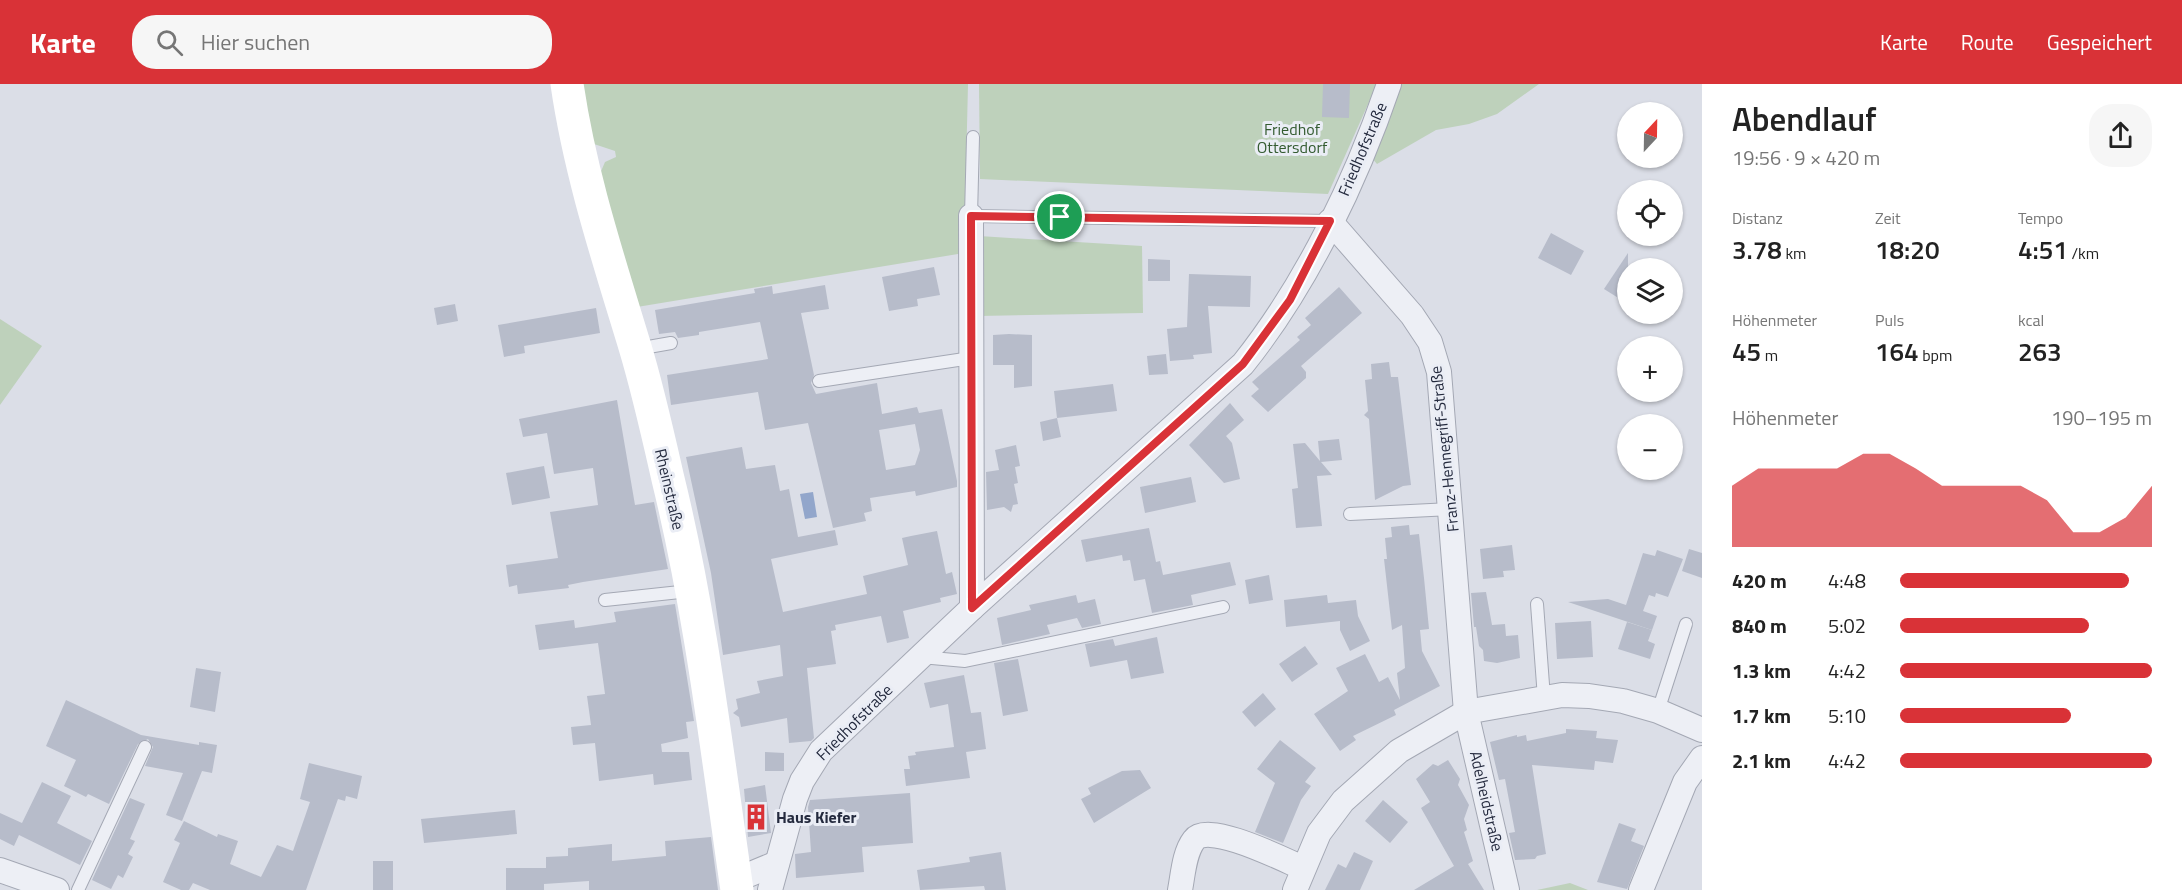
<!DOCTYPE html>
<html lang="de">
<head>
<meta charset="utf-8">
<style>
  body { margin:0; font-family:"Titillium Web",sans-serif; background:#f6f6f6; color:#222; height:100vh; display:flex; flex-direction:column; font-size:22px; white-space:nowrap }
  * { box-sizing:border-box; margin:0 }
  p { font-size:20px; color:#767676 }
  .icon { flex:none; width:33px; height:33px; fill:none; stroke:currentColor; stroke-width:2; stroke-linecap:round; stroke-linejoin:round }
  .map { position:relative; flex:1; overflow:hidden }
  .details { display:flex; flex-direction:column; background:#fff; width:480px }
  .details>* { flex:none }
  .needle { width:39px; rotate:22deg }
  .tools { position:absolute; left:1617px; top:18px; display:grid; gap:12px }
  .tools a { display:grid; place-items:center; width:66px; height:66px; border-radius:50%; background:#fff; box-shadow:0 2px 4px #0004; font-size:30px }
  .pin { position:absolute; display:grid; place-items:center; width:51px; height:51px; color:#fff; margin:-26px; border:3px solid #fff; border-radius:50%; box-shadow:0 2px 6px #0007 }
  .round { display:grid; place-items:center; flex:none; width:63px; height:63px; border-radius:24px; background:#f6f6f6 }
  .summary { display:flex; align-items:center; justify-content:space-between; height:102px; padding:0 30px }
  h1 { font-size:33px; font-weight:600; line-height:45px }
  .figures { display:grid; grid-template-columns:repeat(3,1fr); gap:9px; height:102px; padding:6px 30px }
  .figures div { display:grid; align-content:center }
  .figures b { font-size:26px; font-weight:600 }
  .figures small { font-size:16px; font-weight:400 }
  .figures p { font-size:16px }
  .chart { height:168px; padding:12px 30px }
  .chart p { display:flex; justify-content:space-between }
  .chart svg { width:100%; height:108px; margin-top:6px; fill:#d93237; opacity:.7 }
  ul { padding:0 30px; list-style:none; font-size:20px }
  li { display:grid; grid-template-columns:96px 72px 1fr; align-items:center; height:45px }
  li i { height:15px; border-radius:8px; background:#d93237 }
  header { display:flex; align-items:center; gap:36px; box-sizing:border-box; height:84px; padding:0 30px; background:#d93237; color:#fff }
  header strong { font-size:28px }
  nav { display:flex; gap:33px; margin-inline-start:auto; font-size:21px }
  .search { width:420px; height:54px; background:#f6f6f6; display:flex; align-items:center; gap:15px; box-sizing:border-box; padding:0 21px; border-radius:24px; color:#767676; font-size:22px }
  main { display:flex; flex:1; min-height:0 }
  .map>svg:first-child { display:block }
  .green { fill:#bed1bb }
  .water { fill:#92a6cb }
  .building { fill:#b7bcca; fill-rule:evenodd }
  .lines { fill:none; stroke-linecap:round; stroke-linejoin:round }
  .lane-casing { stroke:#a4a8b4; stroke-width:14 }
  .street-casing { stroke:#a4a8b4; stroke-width:26 }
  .lane { stroke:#edeff5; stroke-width:12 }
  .street { stroke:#edeff5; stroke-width:24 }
  .secondary { stroke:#fff; stroke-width:33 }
  .route-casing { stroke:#fff; stroke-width:12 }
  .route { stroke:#d93237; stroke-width:8 }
  .labels { text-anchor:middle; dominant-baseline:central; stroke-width:6; stroke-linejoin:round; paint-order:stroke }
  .park-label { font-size:16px; fill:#335b30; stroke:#eaedf5 }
  .street-label { font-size:16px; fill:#242a3e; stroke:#eaedf5 }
  .poi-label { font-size:16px; font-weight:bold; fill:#242a3e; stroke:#eaedf5; text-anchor:start }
</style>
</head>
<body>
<header>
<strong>Karte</strong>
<div class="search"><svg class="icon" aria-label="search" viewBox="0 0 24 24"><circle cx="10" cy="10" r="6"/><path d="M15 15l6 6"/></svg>Hier suchen</div>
<nav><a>Karte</a><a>Route</a><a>Gespeichert</a></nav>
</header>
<main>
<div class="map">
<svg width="1702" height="806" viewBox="0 0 1702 806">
  <rect width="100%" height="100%" fill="#dbdee7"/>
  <!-- green -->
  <g class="green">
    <path d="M 581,0 L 968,0 L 964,169 L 637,223 L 599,92 L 605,78 L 616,73 L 615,67 L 591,59 Z"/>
    <path d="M 979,0 L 1377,0 L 1328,110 L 980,95 Z"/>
    <path d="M 1401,0 L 1539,0 L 1497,30 L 1469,40 L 1436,46 L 1377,80 L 1371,73 Z"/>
    <path d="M 979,152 L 1142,162 L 1143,229 L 978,232 Z"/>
    <path d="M 0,235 L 42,262 L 0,321 Z"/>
    <path d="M 1570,799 L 1588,806 L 1537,806 Z"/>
  </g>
  <!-- water -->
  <path class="water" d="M 813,408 L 817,433 L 805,435 L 800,410 Z"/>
  <!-- building -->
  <g class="building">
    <path d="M 1323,0 L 1350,0 L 1349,34 L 1322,33 Z"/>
    <path d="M 1551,149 L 1584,167 L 1571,191 L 1538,174 Z"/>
    <path d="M 1628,169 L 1628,220 L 1604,205 Z"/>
    <path d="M 1148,175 L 1170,176 L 1170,197 L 1148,197 Z"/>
    <path d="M 934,183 L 940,211 L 917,215 L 918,222 L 889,227 L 882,193 Z"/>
    <path d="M 1189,190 L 1251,192 L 1250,223 L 1208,222 L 1212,269 L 1193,271 L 1194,275 L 1170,277 L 1167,245 L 1187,243 Z"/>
    <path d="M 825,201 L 829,225 L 801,229 L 814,291 L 811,299 L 816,310 L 877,299 L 882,330 L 917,323 L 919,329 L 942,325 L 957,397 L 957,403 L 916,412 L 915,407 L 870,414 L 872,427 L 864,429 L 866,437 L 833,444 L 808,339 L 765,346 L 758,308 L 671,321 L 667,291 L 768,275 L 760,238 L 699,248 L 699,251 L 678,254 L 675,248 L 659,250 L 655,226 L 755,209 L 754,205 L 772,202 L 773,210 ZM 915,340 L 920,366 L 915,381 L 886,386 L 879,346 Z"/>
    <path d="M 1339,203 L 1362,229 L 1301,282 L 1306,288 L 1306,294 L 1268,328 L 1251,312 L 1259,305 L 1252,298 L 1300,256 L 1297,253 L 1311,241 L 1305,234 Z"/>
    <path d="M 455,220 L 458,237 L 437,241 L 434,224 Z"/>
    <path d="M 596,224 L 600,249 L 524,262 L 525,269 L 504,273 L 498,241 Z"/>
    <path d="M 1009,250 L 1032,251 L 1032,302 L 1014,304 L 1014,281 L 993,281 L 993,251 Z"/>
    <path d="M 1166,270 L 1168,290 L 1149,291 L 1147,272 Z"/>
    <path d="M 1389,278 L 1391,293 L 1398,293 L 1411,401 L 1403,402 L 1375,416 L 1369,335 L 1364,331 L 1368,327 L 1365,296 L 1372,295 L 1371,280 Z"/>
    <path d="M 1113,300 L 1117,327 L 1057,334 L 1061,353 L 1043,357 L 1040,338 L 1057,334 L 1054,307 Z"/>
    <path d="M 617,316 L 635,421 L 654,418 L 668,485 L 583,498 L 568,501 L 569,504 L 518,510 L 517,501 L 509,503 L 506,481 L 558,474 L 550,428 L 598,421 L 593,384 L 554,390 L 547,349 L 523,353 L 519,335 Z"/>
    <path d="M 1230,319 L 1244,336 L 1226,352 L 1232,359 L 1240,395 L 1224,399 L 1189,361 Z"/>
    <path d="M 1339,355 L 1342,376 L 1321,378 L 1332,391 L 1317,392 L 1322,442 L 1296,444 L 1292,405 L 1298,404 L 1293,360 L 1305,359 L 1320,377 L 1318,357 Z"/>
    <path d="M 1016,361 L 1020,382 L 1015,383 L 1018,399 L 1014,400 L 1018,420 L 1013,421 L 1011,428 L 1004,423 L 987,426 L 986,388 L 999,386 L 995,366 Z"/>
    <path d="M 742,363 L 746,385 L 775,381 L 780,407 L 789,405 L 798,453 L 835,446 L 838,461 L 771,475 L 783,528 L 867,510 L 863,492 L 908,481 L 902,454 L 911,452 L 937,447 L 946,490 L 952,488 L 957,510 L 940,514 L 941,518 L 903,527 L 909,554 L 887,559 L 881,532 L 835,541 L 836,546 L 831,547 L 836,580 L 807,584 L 814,654 L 811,657 L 789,659 L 787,634 L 741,643 L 739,633 L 733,629 L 738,625 L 736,615 L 760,609 L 757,597 L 783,592 L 780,561 L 723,571 L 711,489 L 686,373 Z"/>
    <path d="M 544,382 L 550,414 L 512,421 L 506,389 Z"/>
    <path d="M 1191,393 L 1196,418 L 1145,429 L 1140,403 Z"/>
    <path d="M 1409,441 L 1410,451 L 1419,450 L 1424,494 L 1429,545 L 1420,546 L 1422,567 L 1440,602 L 1394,626 L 1396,631 L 1353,652 L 1356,656 L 1340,667 L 1314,630 L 1348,607 L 1336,584 L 1365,570 L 1379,598 L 1388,593 L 1400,616 L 1397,589 L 1405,584 L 1402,541 L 1392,546 L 1384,475 L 1387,475 L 1385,454 L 1392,453 L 1391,443 Z"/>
    <path d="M 1149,444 L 1156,478 L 1160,477 L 1163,491 L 1230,478 L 1236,501 L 1191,511 L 1193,521 L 1152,529 L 1145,495 L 1134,497 L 1130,476 L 1123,477 L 1122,471 L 1086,478 L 1081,456 Z"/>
    <path d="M 1512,461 L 1515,486 L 1503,487 L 1504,493 L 1483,495 L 1480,465 Z"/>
    <path d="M 1689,465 L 1702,469 L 1702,494 L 1682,487 Z"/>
    <path d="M 1657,466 L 1683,475 L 1668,513 L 1656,509 L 1655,513 L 1649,511 L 1643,527 L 1657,532 L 1652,546 L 1568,518 L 1608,515 L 1626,521 L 1643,469 L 1655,472 Z"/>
    <path d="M 1269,491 L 1273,516 L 1249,520 L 1245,496 Z"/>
    <path d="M 1486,508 L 1492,541 L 1505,540 L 1506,552 L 1518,551 L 1520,574 L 1497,579 L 1484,577 L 1483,566 L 1479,562 L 1476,543 L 1474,543 L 1471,509 Z"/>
    <path d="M 1076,511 L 1078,519 L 1095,515 L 1101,540 L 1082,544 L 1077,534 L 1047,541 L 1050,550 L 1002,561 L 997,534 L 1031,526 L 1029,521 Z"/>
    <path d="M 1327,511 L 1328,519 L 1356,516 L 1358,532 L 1370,557 L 1350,567 L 1340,546 L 1340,537 L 1286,543 L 1284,516 Z"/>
    <path d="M 675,520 L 694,637 L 686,638 L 688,654 L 661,660 L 662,668 L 689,668 L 692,696 L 654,701 L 653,690 L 599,697 L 595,659 L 573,661 L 571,643 L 591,641 L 587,612 L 605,610 L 598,559 L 539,566 L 535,541 L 574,536 L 575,544 L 616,538 L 614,528 Z"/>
    <path d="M 1591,537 L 1593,573 L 1557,575 L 1555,539 Z"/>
    <path d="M 1627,538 L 1652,546 L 1648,557 L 1655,560 L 1650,575 L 1618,565 Z"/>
    <path d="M 1157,553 L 1164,589 L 1131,595 L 1127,576 L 1090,583 L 1085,560 L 1113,555 L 1115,562 Z"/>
    <path d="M 1305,562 L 1318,580 L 1292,598 L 1279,580 Z"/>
    <path d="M 1018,575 L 1028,627 L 1003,632 L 994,579 Z"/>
    <path d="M 196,584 L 221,588 L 215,628 L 190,623 Z"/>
    <path d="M 964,591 L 971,629 L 981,628 L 986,665 L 966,668 L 970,694 L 906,702 L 904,685 L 910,685 L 908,672 L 916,671 L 915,668 L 954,663 L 948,620 L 930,624 L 924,599 Z"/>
    <path d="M 1263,609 L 1276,625 L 1255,643 L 1242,628 Z"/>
    <path d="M 66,616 L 141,651 L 199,661 L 199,658 L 217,661 L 212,689 L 202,687 L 182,737 L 166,731 L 183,689 L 145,682 L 153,663 L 148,655 L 138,660 L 109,720 L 88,710 L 86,713 L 64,702 L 76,676 L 46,662 Z"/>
    <path d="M 1566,645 L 1597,647 L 1596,654 L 1618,656 L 1613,679 L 1595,677 L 1594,686 L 1532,681 L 1546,770 L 1537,772 L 1535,775 L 1515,776 L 1509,749 L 1515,748 L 1505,695 L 1499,696 L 1490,658 L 1517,651 L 1517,653 L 1526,651 L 1527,657 L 1566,649 Z"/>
    <path d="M 1280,656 L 1316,684 L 1305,698 L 1311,702 L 1301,716 L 1283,759 L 1255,748 L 1275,699 L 1257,685 Z"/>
    <path d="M 765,668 L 784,669 L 784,687 L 765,687 Z"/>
    <path d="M 1448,676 L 1460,695 L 1458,701 L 1469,721 L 1464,735 L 1467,746 L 1464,748 L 1473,777 L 1468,780 L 1484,806 L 1414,806 L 1454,782 L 1421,724 L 1430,718 L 1416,695 L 1433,680 L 1438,682 Z"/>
    <path d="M 309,679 L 362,692 L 357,715 L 346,712 L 345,717 L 338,715 L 306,806 L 210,806 L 193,799 L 189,806 L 181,806 L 163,798 L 180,759 L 174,756 L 184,737 L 217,753 L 218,750 L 238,757 L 230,780 L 261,793 L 277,761 L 293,767 L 310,718 L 300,715 Z"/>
    <path d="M 1140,686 L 1151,704 L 1094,739 L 1081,715 L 1091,710 L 1088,704 L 1122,687 Z"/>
    <path d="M 42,698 L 71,712 L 57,739 L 92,757 L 80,781 L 19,751 L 14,762 L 0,755 L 0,729 L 22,739 Z"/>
    <path d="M 765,701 L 771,749 L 748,753 L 744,705 Z"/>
    <path d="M 910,709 L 913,759 L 862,763 L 864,788 L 796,794 L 795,770 L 811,768 L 808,723 L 810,716 Z"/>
    <path d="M 130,714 L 145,720 L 130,755 L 135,757 L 128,770 L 133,773 L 123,794 L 118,791 L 111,805 L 92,796 Z"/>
    <path d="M 1383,716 L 1408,738 L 1390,759 L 1365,737 Z"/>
    <path d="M 515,726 L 517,750 L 424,759 L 421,735 Z"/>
    <path d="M 1619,739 L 1636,745 L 1631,757 L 1644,762 L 1627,805 L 1597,798 Z"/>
    <path d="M 711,753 L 718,806 L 589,806 L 589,797 L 544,800 L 544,806 L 506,806 L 506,784 L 546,784 L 546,773 L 568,772 L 568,764 L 612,760 L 612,777 L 666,772 L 665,757 Z"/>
    <path d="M 1001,768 L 1006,806 L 985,806 L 984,802 L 920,806 L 917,786 L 970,778 L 969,773 Z"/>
    <path d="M 1354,768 L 1373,777 L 1360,806 L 1325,806 L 1338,780 L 1346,784 Z"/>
    <rect x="373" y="777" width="20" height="29"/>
  </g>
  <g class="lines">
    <!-- lane casing -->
    <g class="lane-casing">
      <g id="lane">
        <path d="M 973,53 L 971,132 L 1330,137"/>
        <path d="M 637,265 L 671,259"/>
        <path d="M 819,297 L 971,274"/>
        <path d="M 1350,430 L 1451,425"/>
        <path d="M 605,516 L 680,508 L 690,504"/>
        <path d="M 1537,520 L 1544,614"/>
        <path d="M 921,573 L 965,577 L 1223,523"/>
        <path d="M 1658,627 L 1686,540"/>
        <path d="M 78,806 L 145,663"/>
      </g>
    </g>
    <!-- street casing -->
    <g class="street-casing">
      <g id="street">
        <path d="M 971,132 L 972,524"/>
        <path d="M 1330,137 L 1412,231 L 1430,258 L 1439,288 L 1466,628 L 1507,806"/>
        <path d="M 0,786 L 57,806"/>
        <path d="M 736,796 L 777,779"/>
        <path d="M 770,806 L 795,715 L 802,697 L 821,667 L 972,524 L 1243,280 C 1307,200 1356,97 1389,0"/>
        <path d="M 1180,806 C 1183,791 1184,769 1194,756 C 1208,737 1284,776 1303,784"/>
        <path d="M 1295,806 L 1319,749 L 1343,717 L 1399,667 L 1466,628 L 1562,611 L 1589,612 L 1623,617 L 1658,627 L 1702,646"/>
        <path d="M 1641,806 L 1685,698 L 1702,674"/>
      </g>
    </g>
    <!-- lane -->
    <use href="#lane" class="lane"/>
    <!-- street -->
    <use href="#street" class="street"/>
    <!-- secondary -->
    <path class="secondary" d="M 567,0 C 580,90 609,177 635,263 C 648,306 658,351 668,395 C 701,529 717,669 737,806"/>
  </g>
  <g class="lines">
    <!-- route casing -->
    <g class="route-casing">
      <path id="route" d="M 971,132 L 1330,137 L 1290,216 L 1243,280 L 972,524 Z"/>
    </g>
    <!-- route -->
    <use href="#route" class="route"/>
  </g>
  <!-- icons -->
  <defs>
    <g id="building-bare" transform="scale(2.07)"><path d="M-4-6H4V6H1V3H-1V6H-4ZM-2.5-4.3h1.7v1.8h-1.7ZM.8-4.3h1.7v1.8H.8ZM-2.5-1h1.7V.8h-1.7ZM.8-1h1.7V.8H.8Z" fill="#d93237" stroke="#eaedf5" stroke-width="2.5" paint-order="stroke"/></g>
  </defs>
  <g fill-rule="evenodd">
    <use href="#building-bare" x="756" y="733"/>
  </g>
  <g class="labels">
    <!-- park labels -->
    <g class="park-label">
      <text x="1292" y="45">Friedhof<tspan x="1292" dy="18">Ottersdorf</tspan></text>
    </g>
    <!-- street labels -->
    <g class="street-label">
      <text transform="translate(1362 65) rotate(-67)">Friedhofstraße</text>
      <text transform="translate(1444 365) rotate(-96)">Franz-Hennegriff-Straße</text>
      <text transform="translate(670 405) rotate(77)">Rheinstraße</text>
      <text transform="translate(854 638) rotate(-45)">Friedhofstraße</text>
      <text transform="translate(1487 717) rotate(77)">Adelheidstraße</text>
    </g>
    <!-- poi labels -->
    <g class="poi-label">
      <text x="776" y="733">Haus Kiefer</text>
    </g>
  </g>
</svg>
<div class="tools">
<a><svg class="needle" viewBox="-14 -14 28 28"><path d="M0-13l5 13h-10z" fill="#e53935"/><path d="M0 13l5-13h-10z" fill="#767676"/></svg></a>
<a><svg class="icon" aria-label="locate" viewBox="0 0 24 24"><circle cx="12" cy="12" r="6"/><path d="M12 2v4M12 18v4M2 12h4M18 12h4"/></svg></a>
<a><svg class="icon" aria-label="layers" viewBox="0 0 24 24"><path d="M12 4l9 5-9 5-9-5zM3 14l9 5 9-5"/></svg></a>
<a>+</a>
<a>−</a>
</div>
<div class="pin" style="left:1060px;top:133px;background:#1e9e55"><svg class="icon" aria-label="arrive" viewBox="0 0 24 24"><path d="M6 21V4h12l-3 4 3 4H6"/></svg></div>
</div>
<section class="details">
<div class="summary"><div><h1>Abendlauf</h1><p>19:56 · 9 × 420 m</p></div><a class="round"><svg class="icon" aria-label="share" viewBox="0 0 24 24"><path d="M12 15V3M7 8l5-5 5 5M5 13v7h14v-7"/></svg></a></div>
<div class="figures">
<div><p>Distanz</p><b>3.78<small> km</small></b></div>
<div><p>Zeit</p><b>18:20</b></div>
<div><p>Tempo</p><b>4:51<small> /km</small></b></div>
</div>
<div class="figures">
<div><p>Höhenmeter</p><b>45<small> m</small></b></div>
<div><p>Puls</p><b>164<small> bpm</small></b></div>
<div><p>kcal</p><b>263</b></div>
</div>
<div class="chart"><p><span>Höhenmeter</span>190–195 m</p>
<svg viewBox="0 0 160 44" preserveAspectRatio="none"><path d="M0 44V19L10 12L20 12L30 12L40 12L50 6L60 6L70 12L80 19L90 19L100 19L110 19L120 25L130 38L140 38L150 32L160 19V44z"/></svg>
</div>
<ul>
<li><b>420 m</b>4:48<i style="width:91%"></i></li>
<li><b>840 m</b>5:02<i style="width:75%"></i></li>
<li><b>1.3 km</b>4:42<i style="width:100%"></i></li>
<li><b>1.7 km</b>5:10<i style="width:68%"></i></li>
<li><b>2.1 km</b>4:42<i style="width:100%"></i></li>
</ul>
</section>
</main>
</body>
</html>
